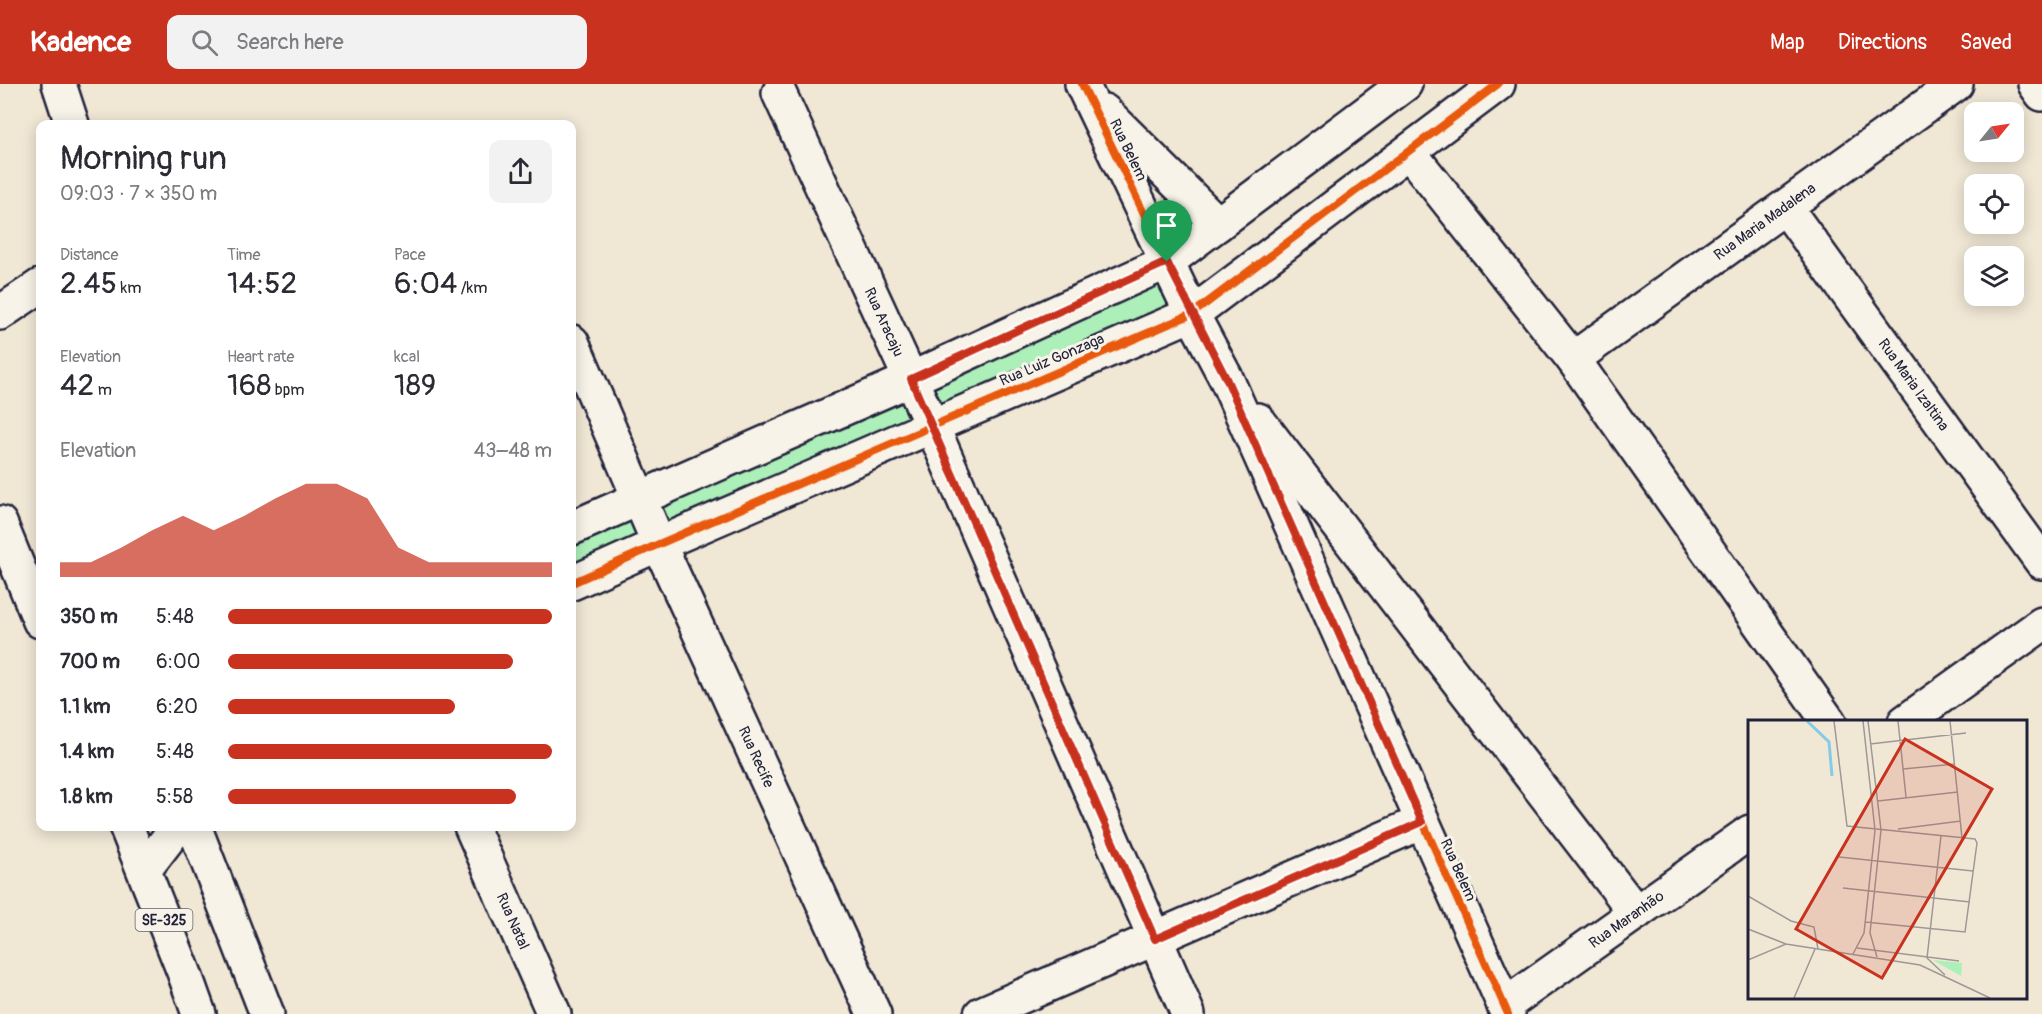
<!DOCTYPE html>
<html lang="en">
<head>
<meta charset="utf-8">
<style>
  body { margin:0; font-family:Pangolin,sans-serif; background:#f2f2f3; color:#2b2b33; height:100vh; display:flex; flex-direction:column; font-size:22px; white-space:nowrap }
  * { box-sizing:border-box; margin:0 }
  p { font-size:20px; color:#7c7c81 }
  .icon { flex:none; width:33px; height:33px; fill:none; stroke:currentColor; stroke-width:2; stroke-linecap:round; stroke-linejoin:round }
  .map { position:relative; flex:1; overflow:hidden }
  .sheet { position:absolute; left:36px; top:36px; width:540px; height:711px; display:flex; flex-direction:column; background:#fff; border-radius:12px; box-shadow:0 3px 15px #0003 }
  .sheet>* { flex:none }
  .needle { width:39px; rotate:60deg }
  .tools { position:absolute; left:1964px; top:18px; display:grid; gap:12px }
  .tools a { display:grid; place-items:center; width:60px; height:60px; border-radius:12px; background:#fff; box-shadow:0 3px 15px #0003; font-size:30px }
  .pin { position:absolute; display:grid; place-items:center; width:51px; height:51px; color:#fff; margin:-62px -26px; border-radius:50% 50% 50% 0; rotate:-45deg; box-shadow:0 0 6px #0007 }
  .pin .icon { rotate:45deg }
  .round { display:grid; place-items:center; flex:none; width:63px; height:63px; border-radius:12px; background:#f2f2f3 }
  .head { display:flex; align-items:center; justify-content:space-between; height:102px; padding:0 24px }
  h1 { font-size:33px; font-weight:600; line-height:45px }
  .figures { display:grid; grid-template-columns:repeat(3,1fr); gap:9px; height:102px; padding:6px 24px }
  .figures div { display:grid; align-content:center }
  .figures b { font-size:30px; font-weight:600 }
  .figures small { font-size:16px; font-weight:400 }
  .figures p { font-size:16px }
  .chart { height:168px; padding:12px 24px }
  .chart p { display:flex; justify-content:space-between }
  .chart svg { width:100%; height:108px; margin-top:6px; fill:#c8321e; opacity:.7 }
  ul { padding:0 24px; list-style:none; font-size:20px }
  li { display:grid; grid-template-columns:96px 72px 1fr; align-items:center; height:45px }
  li i { height:15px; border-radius:8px; background:#c8321e }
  header { display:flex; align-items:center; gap:36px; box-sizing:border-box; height:84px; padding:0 30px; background:#c8321e; color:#fff }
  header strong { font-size:28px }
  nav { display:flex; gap:33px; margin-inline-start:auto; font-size:21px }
  .search { width:420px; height:54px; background:#f2f2f3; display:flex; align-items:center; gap:15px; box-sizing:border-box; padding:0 21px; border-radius:12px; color:#7c7c81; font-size:22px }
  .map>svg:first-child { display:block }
  .green { fill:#adefb9; stroke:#68887a; stroke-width:1.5 }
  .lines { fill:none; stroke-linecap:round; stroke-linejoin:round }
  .street-casing { stroke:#22223b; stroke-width:38 }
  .primary-casing { stroke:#22223b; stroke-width:38 }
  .street { stroke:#f7f3e8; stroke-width:33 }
  .primary { stroke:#f7f3e8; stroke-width:33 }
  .cycleway-casing { stroke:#f7f3e8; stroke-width:11 }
  .cycleway { stroke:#e8590c; stroke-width:8 }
  .route-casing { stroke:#fff; stroke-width:12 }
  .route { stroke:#c8321e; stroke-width:8 }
  .labels { text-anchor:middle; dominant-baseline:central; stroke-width:6; stroke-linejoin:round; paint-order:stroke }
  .shield { fill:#f7f3e8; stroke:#62616f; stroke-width:1.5 }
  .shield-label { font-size:14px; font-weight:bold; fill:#22223b }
  .street-label { font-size:15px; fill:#22223b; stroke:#f7f3e8 }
  .inset-river { fill:none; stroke:#85cbe6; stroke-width:3 }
  .inset-road { fill:none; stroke:#9e9897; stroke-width:1.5 }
  .view { fill:#c8321e; fill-opacity:0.15; stroke:#c8321e; stroke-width:3 }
  .inset-edge { fill:none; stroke:#22223b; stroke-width:3 }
</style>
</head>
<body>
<header>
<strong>Kadence</strong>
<div class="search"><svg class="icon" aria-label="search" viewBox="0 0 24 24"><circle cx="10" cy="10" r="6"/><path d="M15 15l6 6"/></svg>Search here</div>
<nav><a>Map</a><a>Directions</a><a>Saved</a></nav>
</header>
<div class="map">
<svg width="2042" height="930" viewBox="0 0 2042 930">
  <rect width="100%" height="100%" fill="#f0e7d5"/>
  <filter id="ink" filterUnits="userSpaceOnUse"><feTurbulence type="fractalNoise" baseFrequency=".0167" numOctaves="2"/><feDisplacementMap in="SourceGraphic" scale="12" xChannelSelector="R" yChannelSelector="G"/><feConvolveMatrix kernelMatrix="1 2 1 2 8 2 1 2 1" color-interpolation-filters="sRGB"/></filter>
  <g filter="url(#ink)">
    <!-- green -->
    <g class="green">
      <path d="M 1166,191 L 1182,224 L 938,323 L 928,298 Z"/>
      <path d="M 906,309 L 916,334 L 572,486 L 572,461 L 797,361 Z"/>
    </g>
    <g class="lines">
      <!-- street casing -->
      <g class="street-casing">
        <g id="street">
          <path d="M 59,0 L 72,40"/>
          <path d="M 1082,0 L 1192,230 L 1226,294 L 1508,930"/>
          <path d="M 2035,0 L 2042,10"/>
          <path id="s1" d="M 779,9 L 932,342 L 1188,930"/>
          <path d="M 1104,27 L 1218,140"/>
          <path d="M 1409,68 L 1573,275 L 1829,638"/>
          <path id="s2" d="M 1786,124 L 2042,478"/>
          <path d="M 0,229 L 40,202"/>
          <path id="s3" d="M 572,258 L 659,460 L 874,930"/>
          <path id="s4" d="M 1573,275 L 1956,0"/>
          <path d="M 1258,336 L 1636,829"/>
          <path d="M 572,444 L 911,295 L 1167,178 L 1405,0"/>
          <path d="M 572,499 L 659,460 L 1192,230 L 1498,0"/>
          <path d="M 1905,638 L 2042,540"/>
          <path d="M 194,742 L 267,930"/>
          <path id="s5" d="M 471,742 L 554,930"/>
          <path d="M 144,786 L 178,742"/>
          <path id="s6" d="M 1504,922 L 1750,748"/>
          <path d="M 981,930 L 1422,738"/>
        </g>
      </g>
      <!-- primary casing -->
      <g class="primary-casing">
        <g id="primary">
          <path d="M 0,439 L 40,537"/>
          <path d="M 126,742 L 184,888 L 199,930"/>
        </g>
      </g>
      <!-- street -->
      <use href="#street" class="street"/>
      <!-- primary -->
      <use href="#primary" class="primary"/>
      <!-- cycleway casing -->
      <g class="cycleway-casing">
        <g id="cycleway">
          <path d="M 1082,0 L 1192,230 L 1226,294 L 1508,930"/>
          <path d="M 572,499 L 659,460 L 1192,230 L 1498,0"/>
        </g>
      </g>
      <!-- cycleway -->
      <use href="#cycleway" class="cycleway"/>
    </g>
  </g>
  <g class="lines" filter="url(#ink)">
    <!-- route casing -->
    <g class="route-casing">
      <path id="route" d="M 1167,178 L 1226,294 L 1422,738 L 1155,855 L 911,295 Z"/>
    </g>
    <!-- route -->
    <use href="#route" class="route"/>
  </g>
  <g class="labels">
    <!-- shield labels -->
    <rect class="shield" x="135.5" y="825" width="57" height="22" rx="4.5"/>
    <g class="shield-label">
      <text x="164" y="836">SE-325</text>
    </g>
    <!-- street labels -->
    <g class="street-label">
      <text transform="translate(1128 66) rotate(64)">Rua Belem</text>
      <text stroke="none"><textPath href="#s4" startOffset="236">Rua Maria Madalena</textPath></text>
      <text stroke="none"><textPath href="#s1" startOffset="252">Rua Aracaju</textPath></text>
      <text transform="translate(1052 276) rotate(-23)">Rua Luiz Gonzaga</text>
      <text stroke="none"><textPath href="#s2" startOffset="218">Rua Maria Izaltina</textPath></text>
      <text stroke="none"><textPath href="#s3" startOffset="454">Rua Recife</textPath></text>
      <text transform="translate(1458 786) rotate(66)">Rua Belem</text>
      <text stroke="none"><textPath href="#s6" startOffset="150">Rua Maranhão</textPath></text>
      <text stroke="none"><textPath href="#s5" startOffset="104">Rua Natal</textPath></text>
    </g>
  </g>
  <!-- overview -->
  <g transform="translate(1748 636)">
    <rect width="279" height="279" fill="#f0e7d5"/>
    <path d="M 185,240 L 214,243 L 213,256 L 197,247 Z" fill="#adefb9"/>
    <path class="inset-river" d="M 59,1 L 81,22 L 84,56"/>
    <path class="inset-road" d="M 86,1 L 99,106 L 227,119 L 229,123 L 217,212 L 117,202M 120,1 L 133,110 L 122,213 L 129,237M 150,1 L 158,77M 202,1 L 214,118M 122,24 L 218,13M 155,49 L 207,44M 130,81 L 210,72M 150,109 L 213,101M 193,116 L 179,238 L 197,255M 91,137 L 225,151M 95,168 L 222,182M 0,176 L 43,201 L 66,207 L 70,229M 0,209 L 38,224 L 172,245 L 242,278M 109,228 L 211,241M 105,234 L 116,213 L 127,110 L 115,1M 0,240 L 38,224M 46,278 L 67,229"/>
    <path class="view" d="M 157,19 L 244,69 L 134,258 L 48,209 Z"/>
    <rect width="279" height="279" class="inset-edge"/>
  </g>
</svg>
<div class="tools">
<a><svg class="needle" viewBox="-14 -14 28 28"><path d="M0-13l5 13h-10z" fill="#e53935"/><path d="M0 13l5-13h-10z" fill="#7c7c81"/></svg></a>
<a><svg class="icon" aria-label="locate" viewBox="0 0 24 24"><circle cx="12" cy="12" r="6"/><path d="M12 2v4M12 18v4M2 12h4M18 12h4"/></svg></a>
<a><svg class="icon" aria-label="layers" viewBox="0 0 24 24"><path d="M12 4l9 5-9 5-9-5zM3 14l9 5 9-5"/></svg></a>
</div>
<div class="pin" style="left:1167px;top:178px;background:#1e9e55"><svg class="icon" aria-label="arrive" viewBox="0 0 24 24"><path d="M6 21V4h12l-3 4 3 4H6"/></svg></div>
<section class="sheet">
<div class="head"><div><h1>Morning run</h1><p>09:03 · 7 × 350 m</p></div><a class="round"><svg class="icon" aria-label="share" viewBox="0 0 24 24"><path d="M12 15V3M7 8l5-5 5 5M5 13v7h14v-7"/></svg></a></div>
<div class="figures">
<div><p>Distance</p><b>2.45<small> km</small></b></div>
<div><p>Time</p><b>14:52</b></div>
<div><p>Pace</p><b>6:04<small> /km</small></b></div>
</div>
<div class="figures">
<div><p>Elevation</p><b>42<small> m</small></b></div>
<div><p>Heart rate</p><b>168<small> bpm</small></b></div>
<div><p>kcal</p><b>189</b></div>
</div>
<div class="chart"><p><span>Elevation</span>43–48 m</p>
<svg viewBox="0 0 160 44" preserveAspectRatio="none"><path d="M0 44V38L10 38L20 32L30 25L40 19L50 25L60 19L70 12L80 6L90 6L100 12L110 32L120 38L130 38L140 38L150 38L160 38V44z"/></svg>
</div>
<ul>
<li><b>350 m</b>5:48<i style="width:100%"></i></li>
<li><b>700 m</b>6:00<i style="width:88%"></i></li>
<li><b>1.1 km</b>6:20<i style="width:70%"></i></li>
<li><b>1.4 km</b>5:48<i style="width:100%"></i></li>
<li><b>1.8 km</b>5:58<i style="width:89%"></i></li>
</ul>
</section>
</div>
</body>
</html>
